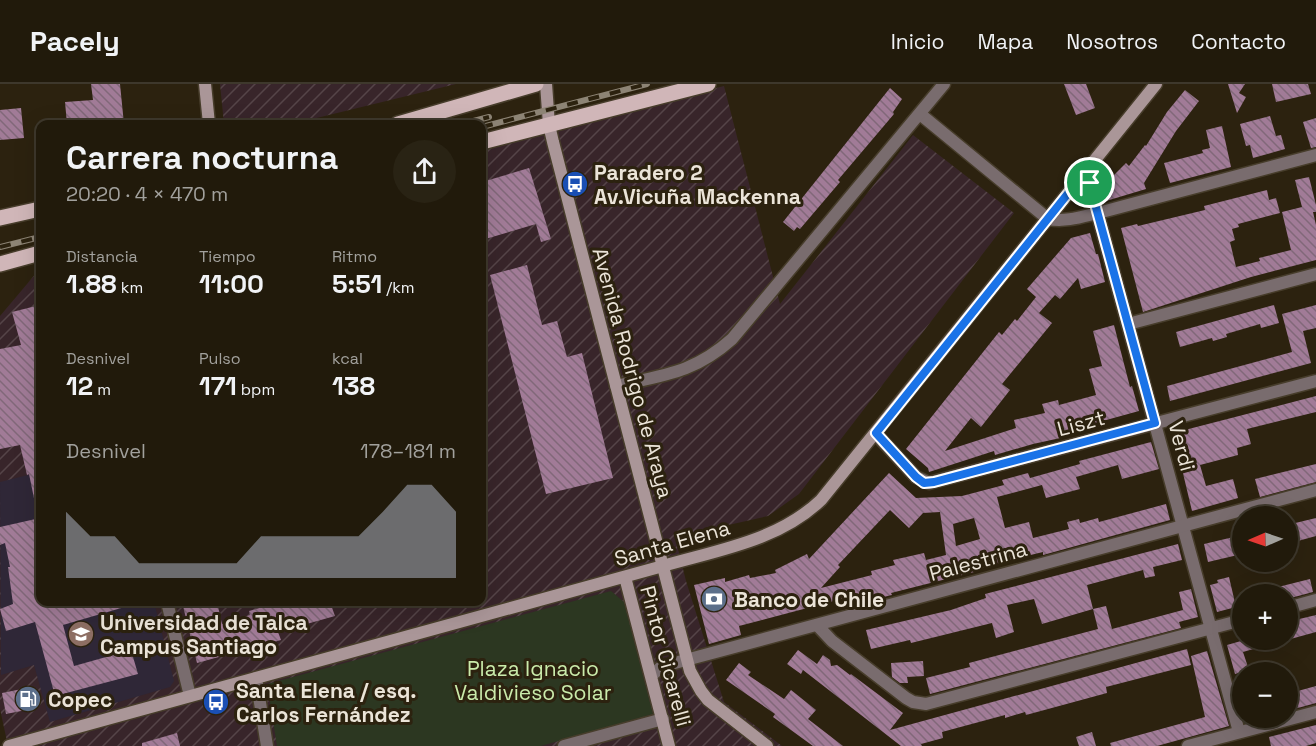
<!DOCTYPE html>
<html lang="es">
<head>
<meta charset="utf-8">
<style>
  body { margin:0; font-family:"Space Grotesk",sans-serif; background:#292314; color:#f1f3f6; height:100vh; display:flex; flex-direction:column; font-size:22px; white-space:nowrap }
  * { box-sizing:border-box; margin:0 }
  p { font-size:20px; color:#a2a19d }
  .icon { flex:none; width:33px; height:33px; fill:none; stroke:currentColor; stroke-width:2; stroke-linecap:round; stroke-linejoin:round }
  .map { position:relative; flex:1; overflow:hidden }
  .side { position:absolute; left:36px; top:36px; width:450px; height:486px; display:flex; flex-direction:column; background:#211a0b; border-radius:12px; box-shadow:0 6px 24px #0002,0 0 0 2px #3e382c }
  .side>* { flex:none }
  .needle { width:39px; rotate:268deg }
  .controls { position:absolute; left:1232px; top:422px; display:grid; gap:12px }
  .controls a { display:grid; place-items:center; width:66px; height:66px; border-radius:50%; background:#211a0b; box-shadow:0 6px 24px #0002,0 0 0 2px #3e382c; font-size:30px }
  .pin { position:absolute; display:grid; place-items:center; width:51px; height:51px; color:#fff; margin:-26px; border:3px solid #fff; border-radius:50%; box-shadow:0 2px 6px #0007 }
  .round { display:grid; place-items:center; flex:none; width:63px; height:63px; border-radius:32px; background:#292314 }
  .head { display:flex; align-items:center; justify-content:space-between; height:102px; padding:0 30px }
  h1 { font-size:33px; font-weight:700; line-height:45px }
  .metrics { display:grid; grid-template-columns:repeat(3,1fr); gap:9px; height:102px; padding:6px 30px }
  .metrics div { display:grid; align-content:center }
  .metrics b { font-size:26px; font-weight:700 }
  .metrics small { font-size:16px; font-weight:400 }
  .metrics p { font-size:16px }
  .chart { height:168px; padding:12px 30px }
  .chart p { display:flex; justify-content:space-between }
  .chart svg { width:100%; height:108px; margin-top:6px; fill:#8c9099; opacity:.7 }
  header { display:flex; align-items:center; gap:36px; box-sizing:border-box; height:84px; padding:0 30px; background:#211a0b; border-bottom:2px solid #3e382c }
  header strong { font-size:28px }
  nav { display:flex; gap:33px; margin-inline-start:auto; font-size:21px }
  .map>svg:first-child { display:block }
  .industrial { fill:url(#industrial-furrows) }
  .education { fill:#2f2737 }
  .green { fill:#2c3721 }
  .building { fill:url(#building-back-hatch); fill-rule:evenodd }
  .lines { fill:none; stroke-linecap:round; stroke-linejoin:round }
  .street-casing { stroke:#473d2b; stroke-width:15 }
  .secondary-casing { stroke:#473d2b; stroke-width:15 }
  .primary-casing { stroke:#473d2b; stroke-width:18 }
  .street { stroke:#796c6e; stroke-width:12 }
  .secondary { stroke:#aa9698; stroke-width:12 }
  .primary { stroke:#d0b6b8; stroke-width:15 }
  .rail-casing { stroke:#8d8475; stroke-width:6 }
  .rail { stroke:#2c220f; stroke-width:4; stroke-dasharray:11; stroke-linecap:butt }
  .route-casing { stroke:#fff; stroke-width:12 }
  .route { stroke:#1a73e8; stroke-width:8 }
  .labels { text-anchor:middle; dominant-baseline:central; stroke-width:6; stroke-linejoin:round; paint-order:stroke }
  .poi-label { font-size:21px; font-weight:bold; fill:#ebe4d8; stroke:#2c220f; text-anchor:start }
  .street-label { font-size:21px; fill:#ebe4d8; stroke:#2c220f }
  .park-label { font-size:21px; fill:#caebab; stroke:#2c220f }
</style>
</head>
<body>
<header>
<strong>Pacely</strong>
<nav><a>Inicio</a><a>Mapa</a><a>Nosotros</a><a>Contacto</a></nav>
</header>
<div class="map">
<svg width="1316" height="662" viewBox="0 0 1316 662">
  <defs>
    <pattern id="industrial-furrows" width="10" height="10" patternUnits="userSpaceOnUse" patternTransform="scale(1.5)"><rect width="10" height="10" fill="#38252a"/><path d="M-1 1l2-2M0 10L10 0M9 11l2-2" fill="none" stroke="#554448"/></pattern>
    <pattern id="building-back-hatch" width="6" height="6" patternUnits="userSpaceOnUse" patternTransform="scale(1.5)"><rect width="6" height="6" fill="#a17b97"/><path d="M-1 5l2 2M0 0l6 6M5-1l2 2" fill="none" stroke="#816879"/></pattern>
  </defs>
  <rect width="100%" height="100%" fill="#2c220f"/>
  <!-- industrial -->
  <g class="industrial">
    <path d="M 220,0 L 456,0 L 292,40 L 224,40 Z"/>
    <path d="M 724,2 L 780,220 L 913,51 L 1014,129 L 799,410 L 768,432 L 675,453 L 686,497 L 724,618 L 782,662 L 8,662 L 0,625 L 0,232 L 38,187 L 40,186 L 40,518 L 482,518 L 482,64 Z"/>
  </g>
  <!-- education -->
  <path class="education" d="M 40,388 L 40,518 L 154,518 L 174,597 L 170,603 L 50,638 L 34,581 L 1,591 L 0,398 Z"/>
  <!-- green -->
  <path class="green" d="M 611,507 L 624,518 L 653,630 L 541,662 L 277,662 L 267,600 Z"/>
  <!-- building -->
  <g class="building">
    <path d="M 91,0 L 120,0 L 124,40 L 67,40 L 65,18 L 93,16 Z"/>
    <path d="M 1064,0 L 1086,0 L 1095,24 L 1076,31 Z"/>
    <path d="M 1228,0 L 1245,0 L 1239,9 L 1246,13 L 1237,29 Z"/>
    <path d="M 1272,0 L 1308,0 L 1311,10 L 1276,18 Z"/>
    <path d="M 890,4 L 902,15 L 893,28 L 894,30 L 838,96 L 840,98 L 800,145 L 797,143 L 794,147 L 783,138 Z"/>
    <path d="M 1185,6 L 1199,17 L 1176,47 L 1144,99 L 1146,105 L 1106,117 L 1102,103 L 1126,79 L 1129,82 L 1145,61 L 1146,62 L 1167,28 Z"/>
    <path d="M 21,24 L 24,54 L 0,56 L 0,26 Z"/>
    <path d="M 1270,32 L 1276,52 L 1281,51 L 1285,65 L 1253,74 L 1250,61 L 1246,62 L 1240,40 Z"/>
    <path d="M 1316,34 L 1316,63 L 1311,64 L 1303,38 Z"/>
    <path d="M 1222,42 L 1231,83 L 1170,99 L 1164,79 L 1203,69 L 1202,66 L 1210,64 L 1206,46 Z"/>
    <path d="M 529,84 L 551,155 L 541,158 L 536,140 L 482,156 L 482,98 Z"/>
    <path d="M 1309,93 L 1316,121 L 1316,128 L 1313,128 L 1316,141 L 1316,176 L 1251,193 L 1143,228 L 1121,144 L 1137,140 L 1138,142 L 1205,126 L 1204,122 L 1267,106 L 1269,116 L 1276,114 L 1280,129 L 1238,140 L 1239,143 L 1232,145 L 1235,156 L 1230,158 L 1236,183 L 1260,177 L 1259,174 L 1291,166 L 1282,128 L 1302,123 L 1295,96 Z"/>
    <path d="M 1090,149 L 1096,170 L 1098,170 L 1105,198 L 1081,205 L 1078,194 L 1060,215 L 1055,211 L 1039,229 L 1052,239 L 1002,300 L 1010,306 L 981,343 L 971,334 L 945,367 L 1016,344 L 1014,336 L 1045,329 L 1042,320 L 1058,316 L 1059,321 L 1096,311 L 1089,285 L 1102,282 L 1093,247 L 1114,241 L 1130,303 L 1132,302 L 1139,327 L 1099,338 L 1100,342 L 1064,351 L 1065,353 L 1033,360 L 995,371 L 994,367 L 929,388 L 928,384 L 906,365 L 999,248 L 1002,251 L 1015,235 L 1017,237 L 1036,213 L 1027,205 L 1071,154 Z"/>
    <path d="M 527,181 L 542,241 L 557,237 L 567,273 L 582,269 L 613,394 L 546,410 L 490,191 Z"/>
    <path d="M 40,221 L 40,423 L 36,424 L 29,390 L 27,391 L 20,361 L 0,365 L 0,265 L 21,261 L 12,228 Z"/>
    <path d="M 1274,221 L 1279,239 L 1261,244 L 1260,240 L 1226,250 L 1227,253 L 1213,257 L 1212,254 L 1180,263 L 1176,248 Z"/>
    <path d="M 1316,221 L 1316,244 L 1303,247 L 1311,279 L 1170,317 L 1167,302 L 1292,268 L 1282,230 Z"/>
    <path d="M 1316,312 L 1316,328 L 1247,345 L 1251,360 L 1237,364 L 1238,371 L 1200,381 L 1206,402 L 1233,395 L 1238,414 L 1192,427 L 1181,381 L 1185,379 L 1177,348 Z"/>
    <path d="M 1151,358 L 1159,385 L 1122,395 L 1118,381 L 1076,393 L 1080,405 L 1046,414 L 1042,401 L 997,413 L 1005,444 L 1029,438 L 1033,454 L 1069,445 L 1067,438 L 1079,435 L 1080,439 L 1098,434 L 1099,438 L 1166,420 L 1170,436 L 1043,471 L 1043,468 L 1010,476 L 974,486 L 974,488 L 891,509 L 892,511 L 866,517 L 864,509 L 739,542 L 741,551 L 709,560 L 694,501 L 725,494 L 725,498 L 749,491 L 750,494 L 776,489 L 775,486 L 807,470 L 809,475 L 889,389 L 916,414 L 962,412 L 1004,401 L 1002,396 L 1028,389 L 1030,394 L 1080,380 L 1079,377 ZM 890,426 L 909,444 L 923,429 L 940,428 L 946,471 L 926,476 L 924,469 L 893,476 L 895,481 L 871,487 L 872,491 L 821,504 L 840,483 L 838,481 ZM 974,434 L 980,455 L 956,462 L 953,440 Z"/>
    <path d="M 1316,380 L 1316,398 L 1260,413 L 1255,395 Z"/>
    <path d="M 40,434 L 40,518 L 135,518 L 135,520 L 63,541 L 74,582 L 131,566 L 138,590 L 55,612 L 35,538 L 6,547 L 0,525 L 13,520 L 8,483 L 10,483 L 5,459 L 0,461 L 0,443 Z"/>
    <path d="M 1316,434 L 1316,452 L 1287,460 L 1287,441 Z"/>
    <path d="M 1242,451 L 1242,470 L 1208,478 L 1204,460 Z"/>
    <path d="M 1178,460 L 1182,476 L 1153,483 L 1155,492 L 1145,494 L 1143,486 L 1087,501 L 1093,525 L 1042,540 L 1034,515 L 1007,521 L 1014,548 L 996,554 L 992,539 L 911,559 L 910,556 L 871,565 L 866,546 L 951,526 L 986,514 L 985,510 Z"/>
    <path d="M 1229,493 L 1236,523 L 1217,528 L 1210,501 L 1218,499 L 1217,496 Z"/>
    <path d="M 1310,495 L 1313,508 L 1287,515 L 1287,510 L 1266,510 L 1266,506 Z"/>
    <path d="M 1191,505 L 1198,533 L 1179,538 L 1181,544 L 930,610 L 926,594 L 970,583 L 969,579 L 1098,545 L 1093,525 L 1106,522 L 1112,545 L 1183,526 L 1179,508 Z"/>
    <path d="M 182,518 L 217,518 L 222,540 L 250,531 L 249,527 L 281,518 L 330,518 L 335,532 L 278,548 L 281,556 L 197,579 Z"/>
    <path d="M 1316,531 L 1316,548 L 1287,556 L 1287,538 Z"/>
    <path d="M 1248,555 L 1277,555 L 1277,558 L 1243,568 L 1249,586 L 1235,590 L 1227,561 Z"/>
    <path d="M 1187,565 L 1191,581 L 1106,603 L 1107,609 L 1026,631 L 1025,628 L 1005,634 L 1005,631 L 942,648 L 943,654 L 921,660 L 922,662 L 901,662 L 803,586 L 801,590 L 787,580 L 798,566 L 817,580 L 823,571 L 830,576 L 831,582 L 837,581 L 850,591 L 851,590 L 903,629 L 890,646 Z"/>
    <path d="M 1207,567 L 1229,642 L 1157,662 L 1111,662 L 1110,659 L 1205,633 L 1191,572 Z"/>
    <path d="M 923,577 L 924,592 L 907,593 L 908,599 L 900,599 L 892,593 L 891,579 Z"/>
    <path d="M 739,579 L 751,588 L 748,591 L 784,615 L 791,606 L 816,626 L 808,635 L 843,662 L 813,662 L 773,633 L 775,630 L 726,596 Z"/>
    <path d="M 1316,602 L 1316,619 L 1287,627 L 1287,610 Z"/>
    <path d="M 22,605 L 26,626 L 6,630 L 2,609 Z"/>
    <path d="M 1316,641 L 1316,659 L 1306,662 L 1271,662 L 1269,653 Z"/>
    <path d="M 1092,648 L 1096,662 L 1079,662 L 1076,653 Z"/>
    <path d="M 177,649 L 180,662 L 142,662 L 142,659 Z"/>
  </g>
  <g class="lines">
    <!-- street casing -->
    <g class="street-casing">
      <g id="street">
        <path d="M 920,30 L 1048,135 C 1066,138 1081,133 1098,129 L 1316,71"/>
        <path d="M 1086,87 L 1239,648"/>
        <path d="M 1128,240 L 1316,190"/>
        <path d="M 616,302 C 664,291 694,289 732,255 L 944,0"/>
        <path d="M 875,349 L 916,393 L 929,399 L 1316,297"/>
        <path d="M 167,518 L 190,612"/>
        <path d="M 1287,524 L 1316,516"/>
        <path d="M 817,541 L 832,557 L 906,614 L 913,618 L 926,620 L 1242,536"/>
        <path d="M 652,591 L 660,584 L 671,580 L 1316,406"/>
        <path d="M 256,594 L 267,662"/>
        <path d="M 564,662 L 663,635"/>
        <path d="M 1188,662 L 1316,628"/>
      </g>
    </g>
    <!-- secondary casing -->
    <g class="secondary-casing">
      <g id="secondary">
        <path d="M 205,0 L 209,40"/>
        <path d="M 546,0 L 549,41 L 553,58 L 690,587 L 701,607 L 708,616 L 767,662"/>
        <path d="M 625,493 L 669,662"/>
        <path d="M 9,662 L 663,482 C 718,466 778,457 821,416 L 1156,0"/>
      </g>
    </g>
    <!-- primary casing -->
    <g class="primary-casing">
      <g id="primary">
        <path d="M 398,40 L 536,0"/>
        <path d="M 482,58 L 708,0"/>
        <path d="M 0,134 L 40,125"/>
        <path d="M 0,180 L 40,169"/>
      </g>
    </g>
    <!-- street -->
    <use href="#street" class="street"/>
    <!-- secondary -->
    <use href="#secondary" class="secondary"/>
    <!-- primary -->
    <use href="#primary" class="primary"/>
    <!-- rail casing -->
    <g class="rail-casing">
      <g id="rail">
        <path d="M 462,40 L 489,33"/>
        <path d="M 482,43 L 647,0"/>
        <path d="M 0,163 L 40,153"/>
      </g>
    </g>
    <!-- rail -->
    <use href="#rail" class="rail"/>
  </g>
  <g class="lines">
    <!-- route casing -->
    <g class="route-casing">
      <path id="route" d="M 1086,87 L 1155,339 L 934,398 L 924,399 L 916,393 L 876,349 Z"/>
    </g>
    <!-- route -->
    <use href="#route" class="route"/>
  </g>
  <!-- icons -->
  <defs>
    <g id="bus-disc" transform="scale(1.35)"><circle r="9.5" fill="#1a4fb4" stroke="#2c220f"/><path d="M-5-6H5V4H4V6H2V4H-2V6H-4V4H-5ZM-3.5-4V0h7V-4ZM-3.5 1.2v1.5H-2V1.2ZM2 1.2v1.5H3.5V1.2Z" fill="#fff"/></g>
    <g id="bank-disc" transform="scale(1.35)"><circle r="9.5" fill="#5c6f8a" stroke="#2c220f"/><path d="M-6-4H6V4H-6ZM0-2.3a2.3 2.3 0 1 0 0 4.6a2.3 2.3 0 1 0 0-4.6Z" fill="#fff"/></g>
    <g id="university-disc" transform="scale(1.35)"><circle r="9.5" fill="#8d6e63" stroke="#2c220f"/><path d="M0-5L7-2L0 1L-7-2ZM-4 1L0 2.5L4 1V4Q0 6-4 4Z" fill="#fff"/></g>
    <g id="fuel-disc" transform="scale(1.35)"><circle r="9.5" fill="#5c6f8a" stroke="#2c220f"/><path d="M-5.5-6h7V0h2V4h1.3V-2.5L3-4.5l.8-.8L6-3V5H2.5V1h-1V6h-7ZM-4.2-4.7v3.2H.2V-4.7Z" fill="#fff"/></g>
  </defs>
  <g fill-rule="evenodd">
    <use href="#bus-disc" x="575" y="100"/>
    <use href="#bank-disc" x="714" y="515"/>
    <use href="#university-disc" x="81" y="550"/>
    <use href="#fuel-disc" x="28" y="615"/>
    <use href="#bus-disc" x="216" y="618"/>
  </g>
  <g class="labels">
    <!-- poi labels -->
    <g class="poi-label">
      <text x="594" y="88">Paradero 2<tspan x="594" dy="24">Av.Vicuña Mackenna</tspan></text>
      <text x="734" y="515">Banco de Chile</text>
      <text x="100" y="538">Universidad de Talca<tspan x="100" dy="24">Campus Santiago</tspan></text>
      <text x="236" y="606">Santa Elena / esq.<tspan x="236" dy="24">Carlos Fernández</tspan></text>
      <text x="48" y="615">Copec</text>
    </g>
    <!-- street labels -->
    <g class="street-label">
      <text transform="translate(633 289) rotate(75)">Avenida Rodrigo de Araya</text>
      <text transform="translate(1081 339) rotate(-15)">Liszt</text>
      <text transform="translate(1182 362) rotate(75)">Verdi</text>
      <text transform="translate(672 459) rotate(-16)">Santa Elena</text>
      <text transform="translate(978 477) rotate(-15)">Palestrina</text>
      <text transform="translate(666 572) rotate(75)">Pintor Cicarelli</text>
    </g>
    <!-- park labels -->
    <g class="park-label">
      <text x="533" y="584">Plaza Ignacio<tspan x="533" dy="24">Valdivieso Solar</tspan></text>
    </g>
  </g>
</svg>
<div class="controls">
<a><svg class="needle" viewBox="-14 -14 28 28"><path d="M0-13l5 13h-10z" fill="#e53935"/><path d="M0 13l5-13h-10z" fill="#a2a19d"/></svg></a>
<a>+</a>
<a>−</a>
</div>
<div class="pin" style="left:1090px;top:99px;background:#1e9e55"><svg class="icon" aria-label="arrive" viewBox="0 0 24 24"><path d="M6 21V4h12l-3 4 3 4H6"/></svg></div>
<section class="side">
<div class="head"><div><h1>Carrera nocturna</h1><p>20:20 · 4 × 470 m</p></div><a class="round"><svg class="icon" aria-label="share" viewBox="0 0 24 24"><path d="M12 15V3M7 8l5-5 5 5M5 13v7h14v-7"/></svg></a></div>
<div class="metrics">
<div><p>Distancia</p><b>1.88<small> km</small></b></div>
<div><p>Tiempo</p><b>11:00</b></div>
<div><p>Ritmo</p><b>5:51<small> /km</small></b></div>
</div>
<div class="metrics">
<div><p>Desnivel</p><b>12<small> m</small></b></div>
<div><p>Pulso</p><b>171<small> bpm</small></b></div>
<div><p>kcal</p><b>138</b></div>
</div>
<div class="chart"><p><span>Desnivel</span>178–181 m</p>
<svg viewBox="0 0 160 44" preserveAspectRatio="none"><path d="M0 44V17L10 27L20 27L30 38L40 38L50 38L60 38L70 38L80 27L90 27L100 27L110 27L120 27L130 17L140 6L150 6L160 17V44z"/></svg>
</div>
</section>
</div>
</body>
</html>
